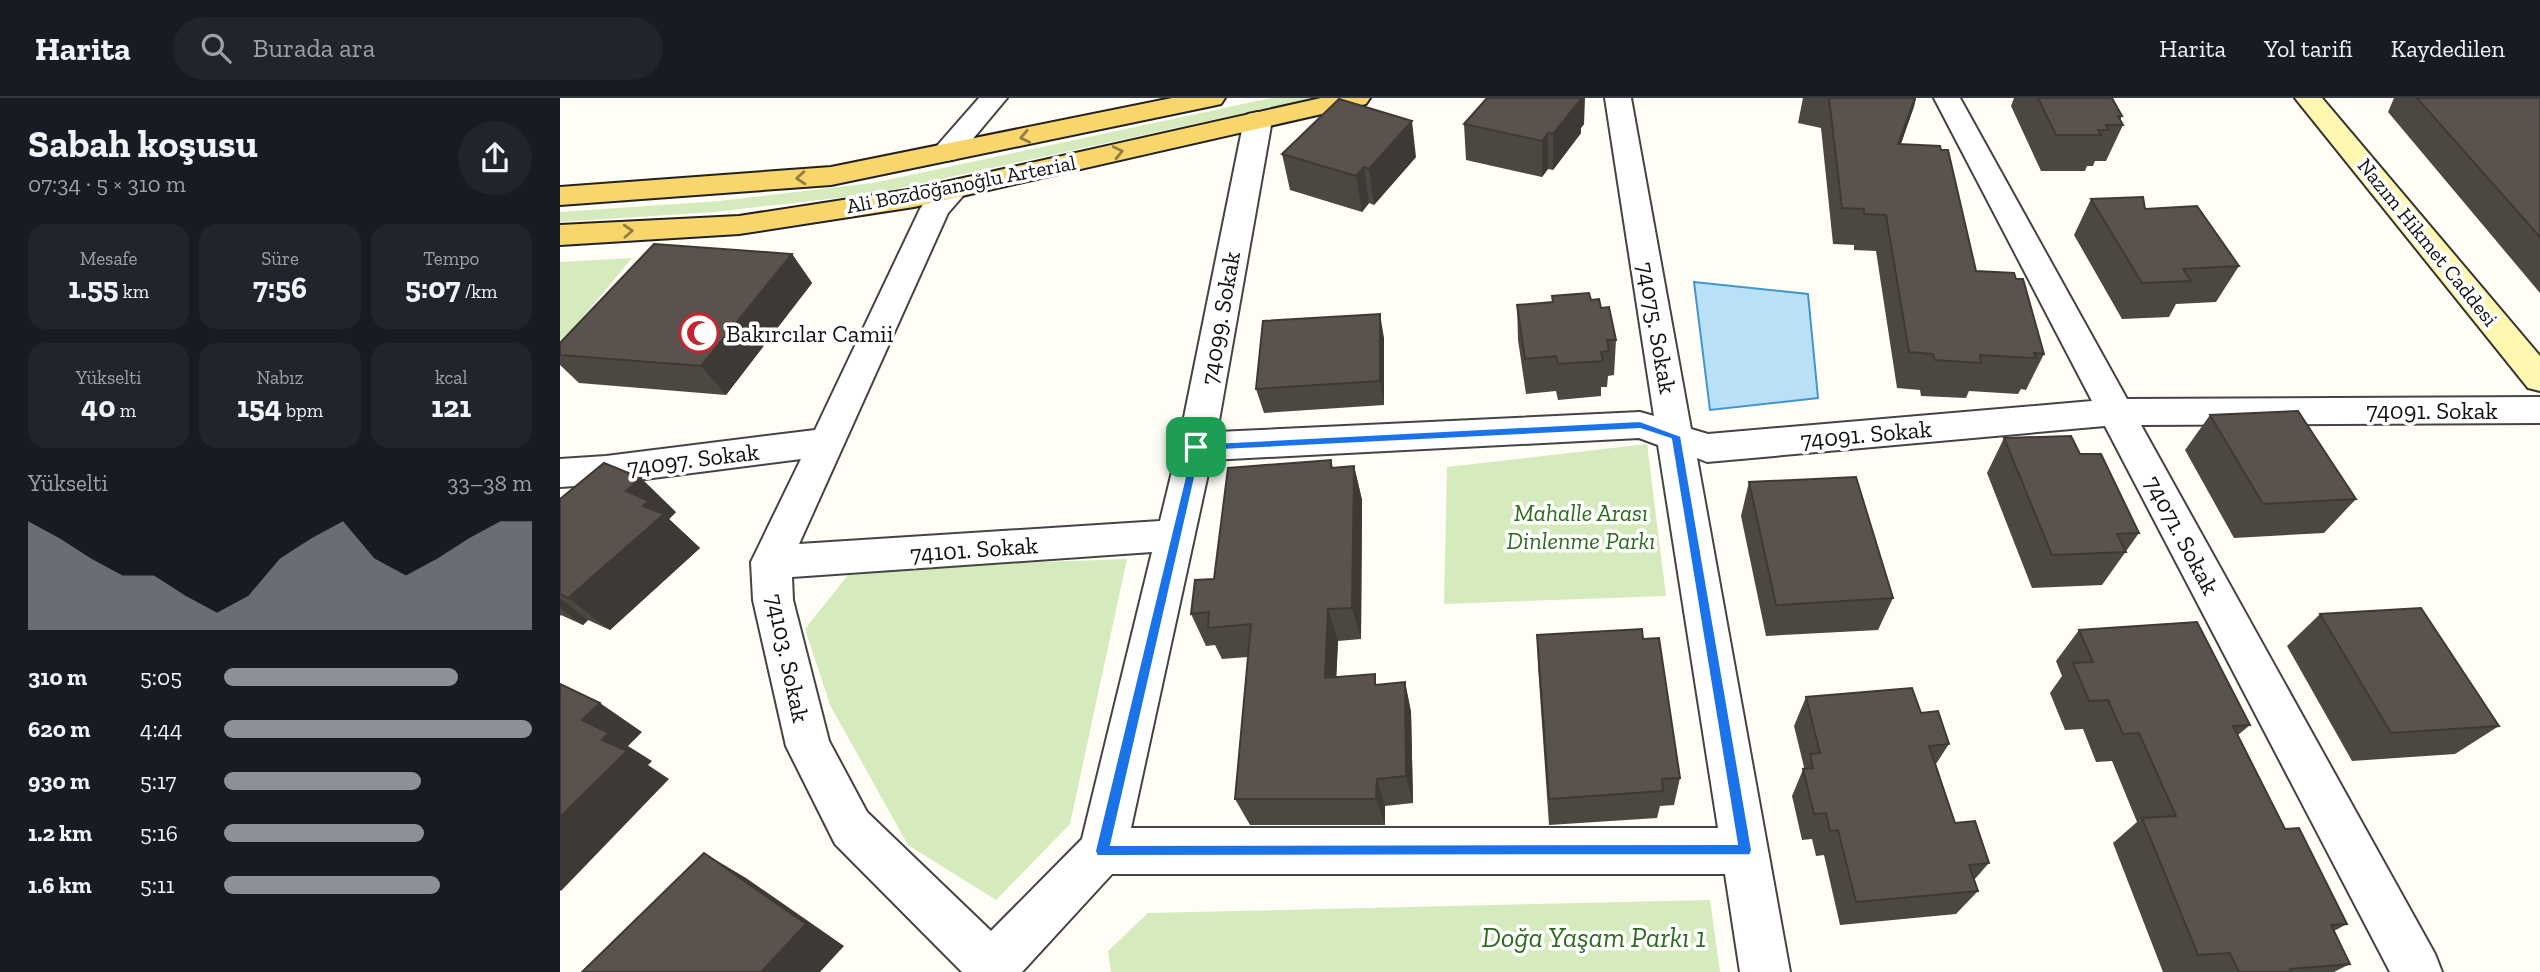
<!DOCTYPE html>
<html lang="tr">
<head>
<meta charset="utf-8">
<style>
  body { margin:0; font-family:"Zilla Slab",serif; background:#20242c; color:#f1f3f6; height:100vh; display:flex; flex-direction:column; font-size:26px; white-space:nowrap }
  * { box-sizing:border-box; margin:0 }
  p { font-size:23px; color:#9ea1a6 }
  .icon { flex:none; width:38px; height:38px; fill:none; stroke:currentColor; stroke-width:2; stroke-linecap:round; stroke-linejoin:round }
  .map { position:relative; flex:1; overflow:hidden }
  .sheet { display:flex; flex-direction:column; background:#171b24; width:560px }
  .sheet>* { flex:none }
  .pin { position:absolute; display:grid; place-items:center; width:60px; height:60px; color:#fff; margin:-30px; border-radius:14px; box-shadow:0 4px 10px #0006 }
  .round { display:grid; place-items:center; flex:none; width:74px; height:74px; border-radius:37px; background:#20242c }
  .summary { display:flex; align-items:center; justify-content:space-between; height:119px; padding:0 28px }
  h1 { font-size:38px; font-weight:700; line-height:52px }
  .figures { display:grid; grid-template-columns:repeat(3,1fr); gap:10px; height:119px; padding:7px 28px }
  .figures div { display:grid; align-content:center; border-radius:18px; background:#20242c; text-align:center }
  .figures b { font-size:30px; font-weight:700 }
  .figures small { font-size:19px; font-weight:400 }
  .figures p { font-size:19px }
  .chart { height:196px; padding:14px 28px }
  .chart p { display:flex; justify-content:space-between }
  .chart svg { width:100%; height:126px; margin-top:7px; fill:#8c9099; opacity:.7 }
  ul { padding:0 28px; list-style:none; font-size:23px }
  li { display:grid; grid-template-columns:112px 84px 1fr; align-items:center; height:52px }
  li i { height:18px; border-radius:9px; background:#8c9099 }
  header { display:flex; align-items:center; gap:42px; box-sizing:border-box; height:98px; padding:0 35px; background:#171b24; border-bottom:2px solid #363941 }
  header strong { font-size:33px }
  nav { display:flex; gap:38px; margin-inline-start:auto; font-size:24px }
  .search { width:490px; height:63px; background:#20242c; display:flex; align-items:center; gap:18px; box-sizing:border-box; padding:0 24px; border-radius:38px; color:#9ea1a6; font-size:26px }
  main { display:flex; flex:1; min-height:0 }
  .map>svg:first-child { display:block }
  .green { fill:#d5ebbd }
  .water { fill:#b9e0f7; stroke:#3f96cf; stroke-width:2 }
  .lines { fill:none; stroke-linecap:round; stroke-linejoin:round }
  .minor-casing { stroke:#444; stroke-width:4 }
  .secondary-casing { stroke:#333; stroke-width:4 }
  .primary-casing { stroke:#222; stroke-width:4 }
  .minor { fill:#fff; fill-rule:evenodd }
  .secondary { fill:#fff6b0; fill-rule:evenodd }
  .primary { fill:#f9d66b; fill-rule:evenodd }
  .wall { fill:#4d4742 }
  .shaded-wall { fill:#3f3936 }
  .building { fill:#5a524d; stroke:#3f3936; stroke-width:2 }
  .oneway { stroke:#917d42 }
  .route { fill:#1a73e8; stroke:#fff; stroke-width:2; fill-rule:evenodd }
  .labels { text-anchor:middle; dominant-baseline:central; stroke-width:7; stroke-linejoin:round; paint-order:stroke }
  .far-street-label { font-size:21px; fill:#111; stroke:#fff }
  .street-label { font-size:24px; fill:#111; stroke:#fff }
  .poi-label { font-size:24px; fill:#111; stroke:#fff; text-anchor:start }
  .park-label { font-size:24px; font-style:italic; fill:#2f6b1f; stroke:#fff }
  .near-park-label { font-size:28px; font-style:italic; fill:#2f6b1f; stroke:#fff }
</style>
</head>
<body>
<header>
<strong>Harita</strong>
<div class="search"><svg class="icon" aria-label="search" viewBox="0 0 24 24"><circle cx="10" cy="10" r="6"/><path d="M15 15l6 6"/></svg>Burada ara</div>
<nav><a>Harita</a><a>Yol tarifi</a><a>Kaydedilen</a></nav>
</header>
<main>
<section class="sheet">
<div class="summary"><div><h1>Sabah koşusu</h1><p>07:34 · 5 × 310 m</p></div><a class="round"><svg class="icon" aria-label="share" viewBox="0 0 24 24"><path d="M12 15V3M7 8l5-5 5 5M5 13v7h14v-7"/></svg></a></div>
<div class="figures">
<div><p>Mesafe</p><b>1.55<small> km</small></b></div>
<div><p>Süre</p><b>7:56</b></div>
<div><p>Tempo</p><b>5:07<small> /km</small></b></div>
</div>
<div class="figures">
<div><p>Yükselti</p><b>40<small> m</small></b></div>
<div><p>Nabız</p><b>154<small> bpm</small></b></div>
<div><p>kcal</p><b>121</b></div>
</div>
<div class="chart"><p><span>Yükselti</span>33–38 m</p>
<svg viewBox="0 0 160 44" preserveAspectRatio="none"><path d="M0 44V6L10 12L20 19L30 25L40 25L50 32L60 38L70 32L80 19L90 12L100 6L110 19L120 25L130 19L140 12L150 6L160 6V44z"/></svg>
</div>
<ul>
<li><b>310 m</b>5:05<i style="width:76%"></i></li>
<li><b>620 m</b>4:44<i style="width:100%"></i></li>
<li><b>930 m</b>5:17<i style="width:64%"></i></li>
<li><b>1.2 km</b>5:16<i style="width:65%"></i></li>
<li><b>1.6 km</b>5:11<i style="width:70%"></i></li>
</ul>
</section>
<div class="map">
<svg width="1980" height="874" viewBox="0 0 1980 874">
  <rect width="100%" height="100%" fill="#fffdf5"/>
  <!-- green -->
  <g class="green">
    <path d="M 711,0 L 753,0 L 313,96 L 154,114 L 0,124 L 0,114 L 159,103 L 313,85 Z"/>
    <path d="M 72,160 L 0,247 L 0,164 Z"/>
    <path d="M 1087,346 L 1106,498 L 884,506 L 887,369 Z"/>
    <path d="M 567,461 L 510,726 L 436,802 L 348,747 L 270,607 L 245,531 L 293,471 Z"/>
    <path d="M 1150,802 L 1160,874 L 551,874 L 548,853 L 588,815 Z"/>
  </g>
  <!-- water -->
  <path class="water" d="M 1134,184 L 1248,196 L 1258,300 L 1150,312 Z"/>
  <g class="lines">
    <!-- minor casing -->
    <g class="minor-casing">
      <g id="minor">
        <path d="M 419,0 L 447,0 L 396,61 L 386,63 L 376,61 L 372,55 L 376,49 Z"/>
        <path d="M 1045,0 L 1071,0 L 1131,331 L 1148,336 L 1532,303 L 1374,0 L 1400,0 L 1567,301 L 1980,299 L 1980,325 L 1581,327 L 1875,856 L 1882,874 L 1830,874 L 1545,328 L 1147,364 L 1137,360 L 1230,874 L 1180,874 L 1165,776 L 552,776 L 462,874 L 402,874 L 275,746 L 226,648 L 193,502 L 191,464 L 241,361 L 46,386 L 0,389 L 0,361 L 46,358 L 255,332 L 360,111 C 371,95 384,80 404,85 L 409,91 L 388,115 L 239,446 L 600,423 L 618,349 L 684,22 L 688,16 L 698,14 L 708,16 L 712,22 L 657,334 L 1080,314 L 1094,318 ZM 1079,340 L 1098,347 L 1158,730 L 571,730 L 651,362 ZM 592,454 L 522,741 L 431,833 L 307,714 L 269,643 L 233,502 L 232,479 Z"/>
      </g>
    </g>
    <!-- secondary casing -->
    <g class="secondary-casing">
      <path id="secondary" d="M 1735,0 L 1762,0 L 1980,258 L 1980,293 L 1968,290 Z"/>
    </g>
    <!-- primary casing -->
    <g class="primary-casing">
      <g id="primary">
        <path d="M 612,0 L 665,0 L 661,6 L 652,8 L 271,87 L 0,107 L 0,89 L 271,69 Z"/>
        <path d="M 761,0 L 810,0 L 806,6 L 797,8 L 354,109 L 179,136 L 0,147 L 0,127 L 179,118 L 354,91 Z"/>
      </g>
    </g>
    <!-- minor -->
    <use href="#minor" class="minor"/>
    <!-- secondary -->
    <use href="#secondary" class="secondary"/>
    <!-- primary -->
    <use href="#primary" class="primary"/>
  </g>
  <!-- wall -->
  <g class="wall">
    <path d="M 1243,0 L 1356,0 L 1341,46 L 1381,52 L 1416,173 L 1484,256 L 1466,292 L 1461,291 L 1458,296 L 1409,293 L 1406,300 L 1361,298 L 1360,292 L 1337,290 L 1316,153 L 1294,152 L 1294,147 L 1273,146 L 1261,30 L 1238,25 Z"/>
    <path d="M 1454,0 L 1552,0 L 1562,18 L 1560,22 L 1563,27 L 1546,63 L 1535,63 L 1533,68 L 1527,68 L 1525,73 L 1481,73 L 1451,8 Z"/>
    <path d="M 1834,0 L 1980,0 L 1980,195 L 1828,14 Z"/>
    <path d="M 904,26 L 1024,26 L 1021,30 L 1021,35 L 993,72 L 988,71 L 982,79 L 906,62 Z"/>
    <path d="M 722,56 L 856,59 L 814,107 L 809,105 L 802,114 L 730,92 Z"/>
    <path d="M 1531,101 L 1585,111 L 1679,168 L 1656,204 L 1616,206 L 1609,219 L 1562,221 L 1514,137 Z"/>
    <path d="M 232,156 L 252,185 L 166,297 L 19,285 L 0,267 L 0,245 Z"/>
    <path d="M 1031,202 L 1041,210 L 1056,242 L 1054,277 L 1048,278 L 1047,289 L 1041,289 L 1041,298 L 998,302 L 996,293 L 966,296 L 958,242 L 957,207 Z"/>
    <path d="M 824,240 L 824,307 L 704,315 L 696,291 Z"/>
    <path d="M 1650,317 L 1796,401 L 1764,435 L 1674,440 L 1625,352 Z"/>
    <path d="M 1444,340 L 1520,356 L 1579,435 L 1542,487 L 1472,490 L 1427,375 Z"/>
    <path d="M 771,362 L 773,370 L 794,368 L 802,402 L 801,541 L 778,543 L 776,579 L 818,587 L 845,584 L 851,614 L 853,705 L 825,708 L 825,727 L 690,727 L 675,701 L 688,559 L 662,561 L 655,547 L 646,548 L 631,516 Z"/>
    <path d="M 1189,384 L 1333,500 L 1318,532 L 1206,538 L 1181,418 Z"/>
    <path d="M 0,401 L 116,414 L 109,421 L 140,450 L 50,532 L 28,522 L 23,527 L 1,517 L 0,518 Z"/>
    <path d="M 1760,516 L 1939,628 L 1895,656 L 1792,663 L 1727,548 Z"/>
    <path d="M 1519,532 L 1690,627 L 1678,637 L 1725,731 L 1787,826 L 1774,833 L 1790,866 L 1774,874 L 1603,874 L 1553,745 L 1577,724 L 1552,663 L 1536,664 L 1523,631 L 1505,632 L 1490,595 L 1502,578 L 1496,563 Z"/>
    <path d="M 977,537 L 1083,541 L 1120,680 L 1114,707 L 1100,708 L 1097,720 L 989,727 L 978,568 Z"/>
    <path d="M 1246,599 L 1361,615 L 1389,646 L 1376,666 L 1395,725 L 1429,765 L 1414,782 L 1418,793 L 1396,816 L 1280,827 L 1264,757 L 1256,758 L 1252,741 L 1242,742 L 1232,698 L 1244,669 L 1234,628 Z"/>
  </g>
  <!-- shaded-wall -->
  <g class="shaded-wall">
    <path d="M 1019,0 L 1025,0 L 1024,26 L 1021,30 L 1021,35 L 993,72 L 993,36 Z"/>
    <path d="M 1355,0 L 1356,0 L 1354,9 L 1328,82 L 1338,46 Z"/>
    <path d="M 852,23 L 856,59 L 814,107 L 809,71 Z"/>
    <path d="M 988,35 L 988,71 L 982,79 L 982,43 Z"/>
    <path d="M 804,69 L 809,105 L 802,114 L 796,78 Z"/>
    <path d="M 232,156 L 252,185 L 166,297 L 141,268 Z"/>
    <path d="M 820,216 L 824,240 L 824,307 L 820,283 Z"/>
    <path d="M 794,368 L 802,402 L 801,541 L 792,510 Z"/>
    <path d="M 81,380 L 116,414 L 109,421 L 140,450 L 50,532 L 8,500 L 66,393 Z"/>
    <path d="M 0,500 L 28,522 L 23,527 L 0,510 Z"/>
    <path d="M 768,511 L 778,543 L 775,610 L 765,580 Z"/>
    <path d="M 845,584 L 851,614 L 853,705 L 846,678 Z"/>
    <path d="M 40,605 L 82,634 L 68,648 L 92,663 L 88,667 L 109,681 L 1,793 L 0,792 L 0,719 L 42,642 L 22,622 Z"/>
    <path d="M 817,681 L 825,708 L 825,727 L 816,701 Z"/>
    <path d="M 144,755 L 186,780 L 284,848 L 260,874 L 201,874 Z"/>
  </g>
  <!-- building -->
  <g class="building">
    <path d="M 927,0 L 1022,0 L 993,36 L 988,35 L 982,43 L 904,26 Z"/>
    <path d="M 1269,0 L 1355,0 L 1338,46 L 1380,48 L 1381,52 L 1388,52 L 1416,173 L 1454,175 L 1456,181 L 1463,181 L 1484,256 L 1474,255 L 1476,260 L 1420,257 L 1421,265 L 1375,262 L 1373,256 L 1349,254 L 1326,117 L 1304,116 L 1304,111 L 1282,110 Z"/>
    <path d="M 1478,0 L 1552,0 L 1562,18 L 1558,18 L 1563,27 L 1546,27 L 1549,32 L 1538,32 L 1541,37 L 1496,37 Z"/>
    <path d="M 1857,0 L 1980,0 L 1980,139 Z"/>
    <path d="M 779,1 L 852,23 L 809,71 L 804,69 L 796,78 L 722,56 Z"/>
    <path d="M 1583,99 L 1585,111 L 1637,108 L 1679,168 L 1623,171 L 1631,183 L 1582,185 L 1531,101 Z"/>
    <path d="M 94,146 L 232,156 L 141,268 L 0,257 L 0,245 Z"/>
    <path d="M 1029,195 L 1031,202 L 1039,201 L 1041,210 L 1049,209 L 1056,242 L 1047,242 L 1049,253 L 1041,254 L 1043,263 L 998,266 L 996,258 L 965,261 L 957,207 L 993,204 L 992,198 Z"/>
    <path d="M 820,216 L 820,283 L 696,291 L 703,223 Z"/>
    <path d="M 1738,313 L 1796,401 L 1703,406 L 1650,317 Z"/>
    <path d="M 1511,338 L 1520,356 L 1541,356 L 1579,435 L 1557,436 L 1566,454 L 1492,457 L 1444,340 Z"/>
    <path d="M 771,362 L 771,370 L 794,368 L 792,510 L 768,511 L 765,580 L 815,576 L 815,587 L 845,584 L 846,678 L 817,681 L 816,701 L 675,701 L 691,526 L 648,530 L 649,514 L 631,516 L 635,482 L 654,481 L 668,370 Z"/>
    <path d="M 44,365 L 81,380 L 66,393 L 89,403 L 83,408 L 104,416 L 8,500 L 0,496 L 0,401 Z"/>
    <path d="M 1296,379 L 1333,500 L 1216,507 L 1189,384 Z"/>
    <path d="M 1861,510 L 1939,628 L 1831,635 L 1760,516 Z"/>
    <path d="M 1637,524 L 1690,627 L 1673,628 L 1725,731 L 1739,730 L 1787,826 L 1771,827 L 1790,866 L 1730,871 L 1731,874 L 1679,874 L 1670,855 L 1638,857 L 1582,720 L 1616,718 L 1579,635 L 1563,636 L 1548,602 L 1529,603 L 1513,565 L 1533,564 L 1519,532 Z"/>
    <path d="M 1082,531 L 1083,541 L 1099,540 L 1120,680 L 1102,681 L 1103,693 L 989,701 L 977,537 Z"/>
    <path d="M 0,586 L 40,605 L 22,622 L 49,635 L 42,642 L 67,653 L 0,719 Z"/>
    <path d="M 1352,590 L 1361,615 L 1378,613 L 1389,646 L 1369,648 L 1395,725 L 1415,723 L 1429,765 L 1409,767 L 1418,793 L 1296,804 L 1278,732 L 1270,733 L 1266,715 L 1254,716 L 1243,671 L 1253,670 L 1250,656 L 1260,655 L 1246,599 Z"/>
    <path d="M 144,755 L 246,826 L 201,874 L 22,874 Z"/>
  </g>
  <!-- one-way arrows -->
  <defs><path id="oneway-chevron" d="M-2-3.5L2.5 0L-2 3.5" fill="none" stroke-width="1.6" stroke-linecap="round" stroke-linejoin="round" transform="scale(1.75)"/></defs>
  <g class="oneway">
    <use href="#oneway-chevron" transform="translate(465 39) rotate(168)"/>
    <use href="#oneway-chevron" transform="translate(558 54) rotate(-13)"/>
    <use href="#oneway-chevron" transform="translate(241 80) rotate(176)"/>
    <use href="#oneway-chevron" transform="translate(68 133) rotate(-3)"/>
  </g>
  <!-- route -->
  <path class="route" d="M 1080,323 L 1121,338 L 1192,752 L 1190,757 L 537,758 L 535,753 L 633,346 ZM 1080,331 L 1111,341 L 1177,746 L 551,747 L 641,353 Z"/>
  <!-- icons -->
  <defs>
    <g id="mosque-ring" transform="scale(2.0125)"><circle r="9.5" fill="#fff" stroke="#c4262e" stroke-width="1.5"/><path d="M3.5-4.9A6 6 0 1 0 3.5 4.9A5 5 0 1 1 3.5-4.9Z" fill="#c4262e"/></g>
  </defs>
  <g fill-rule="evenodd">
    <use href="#mosque-ring" x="139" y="235"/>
  </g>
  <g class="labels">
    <!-- far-street labels -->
    <g class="far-street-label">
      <text transform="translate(401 86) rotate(-11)">Ali Bozdoğanoğlu Arterial</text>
      <text transform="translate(1868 144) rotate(51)">Nazım Hikmet Caddesi</text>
    </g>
    <!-- street labels -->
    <g class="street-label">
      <text transform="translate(660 220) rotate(-80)">74099. Sokak</text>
      <text transform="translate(1097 230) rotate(80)">74075. Sokak</text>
      <text x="1872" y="312">74091. Sokak</text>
      <text transform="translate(1306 336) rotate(-5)">74091. Sokak</text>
      <text transform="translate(133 361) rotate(-7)">74097. Sokak</text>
      <text transform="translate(1622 437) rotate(62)">74071. Sokak</text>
      <text transform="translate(414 451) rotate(-4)">74101. Sokak</text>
      <text transform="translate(228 560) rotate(78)">74103. Sokak</text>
    </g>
    <!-- poi labels -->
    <g class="poi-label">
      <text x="166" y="235">Bakırcılar Camii</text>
    </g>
    <!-- park labels -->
    <g class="park-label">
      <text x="1021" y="414">Mahalle Arası<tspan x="1021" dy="28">Dinlenme Parkı</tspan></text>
    </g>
    <!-- near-park labels -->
    <g class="near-park-label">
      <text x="1034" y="839">Doğa Yaşam Parkı 1</text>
    </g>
  </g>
</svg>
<div class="pin" style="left:636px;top:349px;background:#1e9e55"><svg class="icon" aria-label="arrive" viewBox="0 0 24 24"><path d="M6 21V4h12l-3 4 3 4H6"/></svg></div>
</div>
</main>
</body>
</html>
